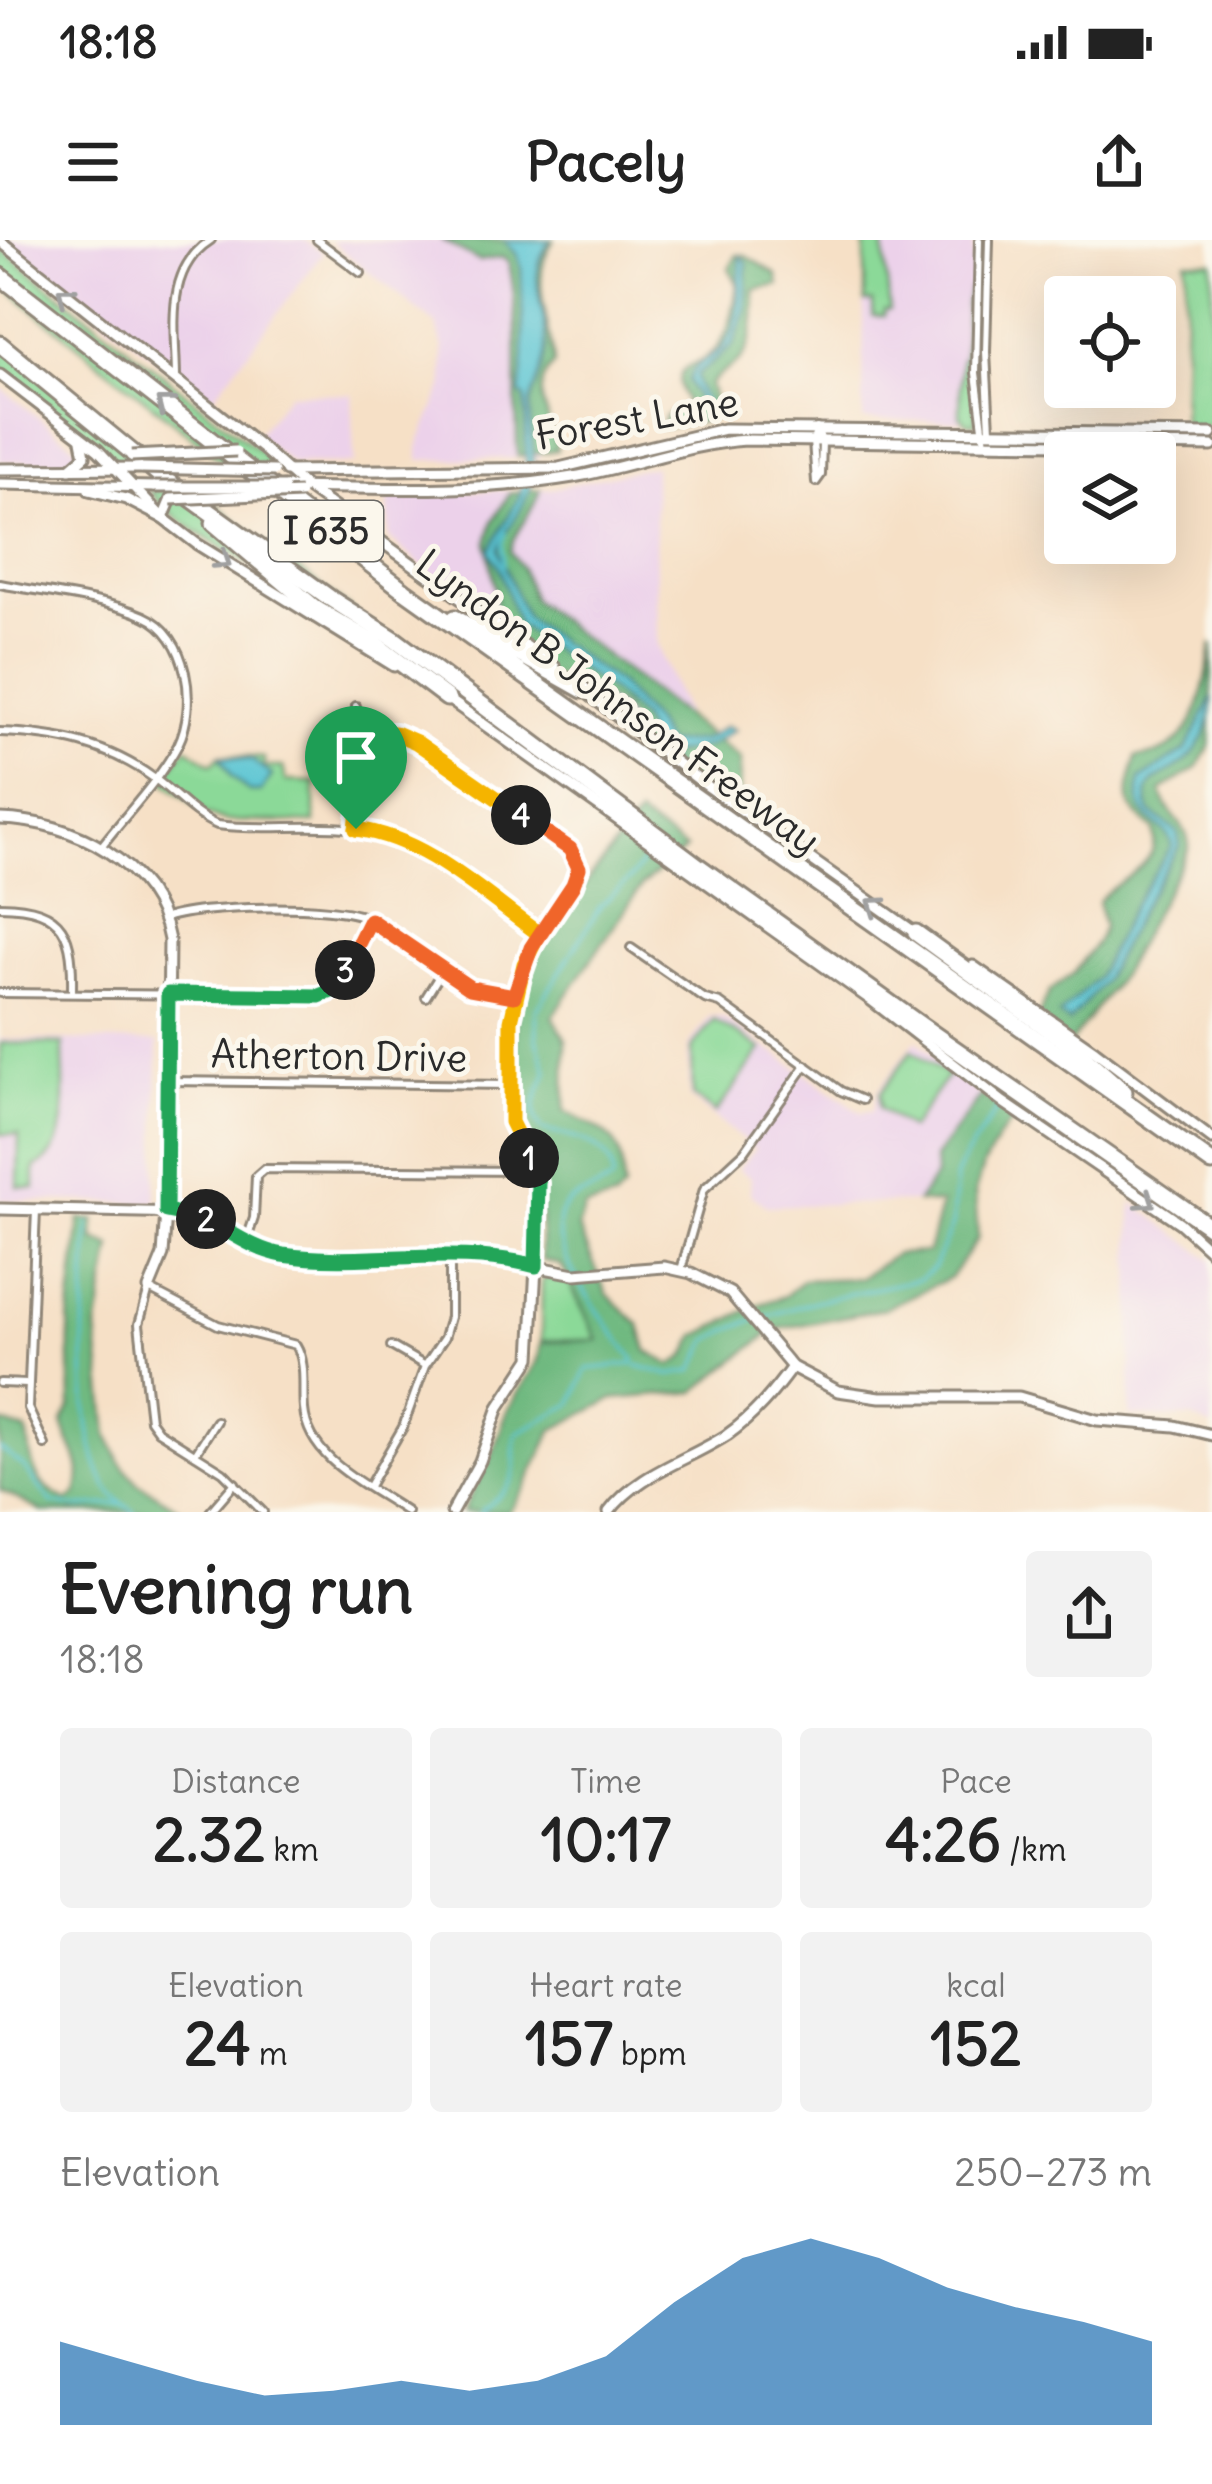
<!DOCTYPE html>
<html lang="en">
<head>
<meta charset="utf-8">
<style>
  body { margin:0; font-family:Delius,sans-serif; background:#f2f2f2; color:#222; height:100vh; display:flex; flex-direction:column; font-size:45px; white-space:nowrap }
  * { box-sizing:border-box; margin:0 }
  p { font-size:39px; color:#767676 }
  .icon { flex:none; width:66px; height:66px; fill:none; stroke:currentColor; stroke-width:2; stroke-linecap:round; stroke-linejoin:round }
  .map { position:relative; height:1272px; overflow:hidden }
  .drawer { display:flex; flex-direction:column; background:#fff; flex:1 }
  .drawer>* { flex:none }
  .controls { position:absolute; left:1044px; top:36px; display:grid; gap:24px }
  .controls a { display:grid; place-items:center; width:132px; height:132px; border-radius:12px; background:#fff; box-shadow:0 12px 48px #0002; font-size:60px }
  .pin { position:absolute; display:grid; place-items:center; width:102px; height:102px; color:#fff; margin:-123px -51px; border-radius:50% 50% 50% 0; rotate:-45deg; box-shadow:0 0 12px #0007 }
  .pin .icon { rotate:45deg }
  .km { position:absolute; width:60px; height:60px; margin:-30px; border-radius:50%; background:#222; color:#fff; font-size:33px; line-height:60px; text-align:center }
  .round { display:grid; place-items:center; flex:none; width:126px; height:126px; border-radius:12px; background:#f2f2f2 }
  .head { display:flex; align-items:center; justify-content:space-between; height:204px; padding:0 60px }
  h1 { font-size:66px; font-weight:800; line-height:90px }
  .stats { display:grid; grid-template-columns:repeat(3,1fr); gap:18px; height:204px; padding:12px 60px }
  .stats div { display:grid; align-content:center; border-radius:12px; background:#f2f2f2; text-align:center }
  .stats b { font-size:60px; font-weight:800 }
  .stats small { font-size:33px; font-weight:400 }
  .stats p { font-size:33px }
  .chart { height:336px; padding:24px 60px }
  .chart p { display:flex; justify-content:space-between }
  .chart svg { width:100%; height:216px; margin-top:12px; fill:#1f6fb2; opacity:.7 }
  .status { display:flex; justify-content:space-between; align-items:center; height:84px; padding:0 60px; background:#fff; direction:ltr }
  .status svg { height:33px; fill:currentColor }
  header { display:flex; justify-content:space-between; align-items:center; height:156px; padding:0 60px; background:#fff; font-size:54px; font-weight:800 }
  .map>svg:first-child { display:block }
  .built { fill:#ecd1ea }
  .green { fill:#8bd998; stroke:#5b8262; stroke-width:3 }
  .forest { fill:#70b980; stroke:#4e7256; stroke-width:3 }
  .water { fill:#5ac5d3; stroke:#42787f; stroke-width:3 }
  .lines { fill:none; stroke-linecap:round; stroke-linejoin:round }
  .stream { stroke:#5ac5d3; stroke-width:3 }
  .street-casing { stroke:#908678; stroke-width:12 }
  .secondary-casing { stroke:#908678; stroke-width:15 }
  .highway-casing { stroke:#908678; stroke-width:21 }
  .street { stroke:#fff; stroke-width:6 }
  .secondary { stroke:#fff; stroke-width:9 }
  .highway { stroke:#fff; stroke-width:15 }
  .secondary-bridge-casing { stroke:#908678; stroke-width:15; stroke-linecap:butt }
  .secondary-bridge { stroke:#fff; stroke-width:9 }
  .oneway { stroke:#a0a0a0 }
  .split-1-casing { stroke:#fff; stroke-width:24 }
  .split-2-casing { stroke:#fff; stroke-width:24 }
  .split-3-casing { stroke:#fff; stroke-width:24 }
  .split-4-casing { stroke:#fff; stroke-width:24 }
  .split-5-casing { stroke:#fff; stroke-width:24 }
  .split-1 { stroke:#f5b400; stroke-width:15 }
  .split-2 { stroke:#22a559; stroke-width:15 }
  .split-3 { stroke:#22a559; stroke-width:15 }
  .split-4 { stroke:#f0652b; stroke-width:15 }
  .split-5 { stroke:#f5b400; stroke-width:15 }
  .labels { text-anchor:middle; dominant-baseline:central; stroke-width:10; stroke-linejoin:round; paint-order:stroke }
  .shield { fill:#fbf7ec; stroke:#696865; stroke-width:3 }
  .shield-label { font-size:36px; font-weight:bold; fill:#2b2b2b }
  .street-label { font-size:39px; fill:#2b2b2b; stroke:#fbf7ec }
</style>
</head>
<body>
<div class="status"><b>18:18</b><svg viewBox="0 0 49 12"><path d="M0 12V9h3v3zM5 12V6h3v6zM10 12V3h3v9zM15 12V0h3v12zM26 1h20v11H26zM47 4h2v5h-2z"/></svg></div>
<header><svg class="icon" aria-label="menu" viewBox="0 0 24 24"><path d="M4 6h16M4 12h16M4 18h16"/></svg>Pacely<svg class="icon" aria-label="share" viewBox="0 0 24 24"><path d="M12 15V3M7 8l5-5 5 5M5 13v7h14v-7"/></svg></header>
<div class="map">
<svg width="1212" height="1272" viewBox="0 0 1212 1272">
  <rect width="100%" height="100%" fill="#fbf7ec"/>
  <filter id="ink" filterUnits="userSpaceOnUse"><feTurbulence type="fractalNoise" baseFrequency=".00833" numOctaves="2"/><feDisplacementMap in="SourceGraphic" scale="24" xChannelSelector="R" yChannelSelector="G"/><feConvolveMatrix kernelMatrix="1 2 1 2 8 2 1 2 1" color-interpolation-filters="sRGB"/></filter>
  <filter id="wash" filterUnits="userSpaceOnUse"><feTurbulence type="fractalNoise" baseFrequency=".004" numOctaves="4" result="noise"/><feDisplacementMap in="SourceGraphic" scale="48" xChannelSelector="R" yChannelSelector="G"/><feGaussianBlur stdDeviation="2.7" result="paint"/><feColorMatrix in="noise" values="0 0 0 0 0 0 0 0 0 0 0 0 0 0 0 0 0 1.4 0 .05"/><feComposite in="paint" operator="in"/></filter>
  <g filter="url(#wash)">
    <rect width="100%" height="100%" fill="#f6e0c6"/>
    <!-- built -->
    <g class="built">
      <path d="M 0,0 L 304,0 L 323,13 L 211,160 Z"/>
      <path d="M 510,0 L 531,8 L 540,218 L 419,220 L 419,204 L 444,145 L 443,108 L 437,85 L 330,1 Z"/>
      <path d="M 864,0 L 973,0 L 973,181 L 863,180 Z"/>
      <path d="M 0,147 L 91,219 L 89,223 L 0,221 Z"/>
      <path d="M 289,153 L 352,154 L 354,224 L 292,223 L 256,196 Z"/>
      <path d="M 654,226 L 657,405 L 719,554 L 476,372 L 389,298 L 388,254 L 551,249 Z"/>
      <path d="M 710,776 L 722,777 L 861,872 L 873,871 L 877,852 L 916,800 L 981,855 L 934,918 L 935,936 L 917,962 L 766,966 L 750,954 L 751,938 L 738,929 L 755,909 L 690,858 L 688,807 Z"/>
      <path d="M 0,799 L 158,802 L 156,963 L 0,960 Z"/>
      <path d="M 1132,962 L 1212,1020 L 1212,1188 L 1193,1178 L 1130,1176 Z"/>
    </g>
    <!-- green -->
    <g class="green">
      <path d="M 865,0 L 883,0 L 890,70 L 884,71 L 884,76 L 873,76 L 873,62 L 865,62 Z"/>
      <path d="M 0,8 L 278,225 L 226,224 L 0,43 Z"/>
      <path d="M 1186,21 L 1212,21 L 1212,187 L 1182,186 Z"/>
      <path d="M 970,48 L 973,48 L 976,183 L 967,183 L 960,176 L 961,119 L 964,118 L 966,62 Z"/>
      <path d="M 0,94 L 163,224 L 118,225 L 0,129 Z"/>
      <path d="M 197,250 L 372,386 C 314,355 188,301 149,251 Z"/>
      <path d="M 186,507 L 212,524 L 220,515 L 264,518 L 264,527 L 283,527 L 286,541 L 315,542 L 315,583 L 225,581 L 206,574 L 163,540 Z"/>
      <path d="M 714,780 L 762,809 L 716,873 L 693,856 L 692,808 Z"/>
      <path d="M 0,803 L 63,804 C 62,840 75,911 35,927 L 35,948 L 18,947 L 19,895 L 0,894 Z"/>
      <path d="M 912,810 L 948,836 L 910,889 L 880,868 L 880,853 Z"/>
      <path d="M 546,1037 L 569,1042 L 598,1100 L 541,1101 L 542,1041 Z"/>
    </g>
    <!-- forest -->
    <g class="forest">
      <path d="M 441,0 L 554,0 C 526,40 552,81 554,125 C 526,154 553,178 557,210 L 518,217 C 513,152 522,86 509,23 L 502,17 L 479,21 Z"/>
      <path d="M 737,15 L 746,15 L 777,35 L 779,45 L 754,50 C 756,71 754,103 741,119 C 731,130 718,132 710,145 L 718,175 L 701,182 L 661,188 L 665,176 L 687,165 C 665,119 695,134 717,108 C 731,91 735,64 737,43 L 729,28 Z"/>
      <path d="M 540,249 C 534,273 514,289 510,312 L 521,327 L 533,360 L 740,519 L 739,584 L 641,519 L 636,489 L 621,468 L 570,436 L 537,436 L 507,408 L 498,390 L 495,370 L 496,354 L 487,302 L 493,281 L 510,253 Z"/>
      <path d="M 1212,404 L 1210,506 L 1197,528 L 1161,551 C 1164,574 1189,583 1189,608 L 1120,736 L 1063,813 L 1031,791 L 1050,751 L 1073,734 L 1098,700 L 1103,687 L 1098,662 C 1112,640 1164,628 1153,589 C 1119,564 1128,554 1136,517 C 1197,515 1204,452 1212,404 Z"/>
      <path d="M 638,576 L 686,609 L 642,645 L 553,776 L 566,800 L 565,871 C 613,897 621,894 624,950 L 614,960 L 585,968 L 578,987 L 607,1054 L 640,1085 L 647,1111 L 672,1125 L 686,1116 L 696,1096 L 758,1065 L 785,1056 L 803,1040 L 860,1038 L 896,1014 L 928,1012 L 941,964 L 917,962 L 935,936 L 934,918 L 981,855 L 1015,878 L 999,897 L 983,926 L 975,952 L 978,998 L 951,1037 L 883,1069 L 774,1090 L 695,1152 L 613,1159 L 553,1190 L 526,1247 L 509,1272 L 462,1272 L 492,1215 L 507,1171 L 538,1120 L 541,1102 L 598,1100 L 561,1025 L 541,1020 L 540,934 L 514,873 L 516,764 L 525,729 L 544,697 Z"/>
      <path d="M 80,979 L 95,980 L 94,1000 L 112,1006 L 97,1089 L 108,1195 L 120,1222 L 138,1243 L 185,1272 L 43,1272 L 0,1250 L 0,1182 L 27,1191 C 32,1226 32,1245 68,1261 L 77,1254 C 86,1220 71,1214 63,1183 L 71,1166 L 69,1081 Z"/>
    </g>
    <!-- water -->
    <g class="water">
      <path d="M 504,0 L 550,0 C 522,42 549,66 546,108 C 545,127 536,145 531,160 C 526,179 536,213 533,235 C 529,266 508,283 498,310 L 526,378 L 618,443 L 655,484 L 666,504 L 704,500 L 726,486 L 734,490 L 707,507 L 669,514 L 672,528 L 658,516 L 640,478 L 617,455 L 518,384 L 499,328 L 489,311 L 520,255 L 526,221 L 525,158 L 520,154 L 524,117 L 521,28 L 517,15 Z"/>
      <path d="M 741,16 L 747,22 L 746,70 L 733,105 L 697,135 C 695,150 710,163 711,179 L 703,181 L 700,164 L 688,141 C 695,119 717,119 727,101 C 744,74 736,45 741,16 Z"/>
      <path d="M 1212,458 C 1212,484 1201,513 1176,528 C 1156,540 1140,543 1150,572 L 1177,592 L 1180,605 L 1140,670 L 1103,742 L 1069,782 L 1059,775 L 1097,738 L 1132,667 L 1172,606 C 1164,576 1132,587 1140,540 L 1186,510 Z"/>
      <path d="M 220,516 L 252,520 L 272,535 L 261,552 L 249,552 L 232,537 Z"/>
    </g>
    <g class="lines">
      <!-- stream -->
      <g class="stream">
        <path d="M 504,325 L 502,304 L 506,293"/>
        <path d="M 89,983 C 86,1046 71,1207 113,1255 C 118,1261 128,1267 135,1272"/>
        <path d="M 636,1125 L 670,1135 L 693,1131 L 709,1100 L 736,1086 L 816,1061 L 920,1039 L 934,1027 L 952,985 L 956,936 L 963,920 L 1000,865"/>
        <path d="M 0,1209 L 23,1226 L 52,1263 L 76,1267 L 124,1264"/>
        <path d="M 480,1272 C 491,1261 511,1250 514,1234 C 517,1220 512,1207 517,1193 L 572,1164 L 587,1129 L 633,1124 L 634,1119 C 613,1090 539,1006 563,969 C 573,954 598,951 613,941 C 616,904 571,896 542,890 C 527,867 539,855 547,831 L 537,800 L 536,771 L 601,665 L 630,639 L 645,619"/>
      </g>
    </g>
  </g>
  <g filter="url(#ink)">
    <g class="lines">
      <!-- street casing -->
      <g class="street-casing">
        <g id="street">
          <path d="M 317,0 L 361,33"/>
          <path d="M 979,0 L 976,133 L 985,204"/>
          <path d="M 989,0 L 986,112 L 990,190"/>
          <path d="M 176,139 C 176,90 163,30 211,0"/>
          <path d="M 817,188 L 822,201 L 821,235 L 816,242 L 813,201 Z"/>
          <path d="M 0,344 C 41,352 107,359 144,376 C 188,395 198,465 178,505 C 158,542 125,575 100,608"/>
          <path d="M 0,492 C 57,494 108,504 155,539 C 176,554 193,575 217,585 C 263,591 310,583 356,589 C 426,596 484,655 539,693"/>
          <path d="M 360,493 L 395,493 L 416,502 L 570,609 C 580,622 580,631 573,645 L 531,708 L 512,768 L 511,882 L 538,943 L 536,1026"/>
          <path d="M 356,589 L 362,528 L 356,466"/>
          <path d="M 0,666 C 67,667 73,695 72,753"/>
          <path d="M 164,679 C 195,665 338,663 367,678 C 421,705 448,752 513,756"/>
          <path d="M 631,708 L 705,759 L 720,763 L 841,851 L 862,860"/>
          <path d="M 0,753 L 319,756 L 334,750 L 339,743 L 370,679"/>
          <path d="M 426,757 L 442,731"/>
          <path d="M 168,841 L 510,845"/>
          <path d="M 36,970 L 28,1168 L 45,1205"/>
          <path d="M 247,999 L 254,978 L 256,936 L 264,929 L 522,931 L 534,928"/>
          <path d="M 681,1030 L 704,949 L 744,912 L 806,825"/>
          <path d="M 391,1106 L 424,1125"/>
          <path d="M 0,1143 L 28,1144"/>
          <path d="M 195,1214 L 216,1181"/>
          <path d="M 369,1246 L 403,1187 L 425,1126 L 444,1098 L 450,1077 L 450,1017"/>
          <path d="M 210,1272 L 235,1243"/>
          <path d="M 263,1272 L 223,1232 L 158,1191 L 150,1180 L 139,1084 L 149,1049 L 218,1085 L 296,1105 C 307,1123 302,1149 304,1169 C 308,1220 369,1246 407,1272"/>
        </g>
      </g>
      <!-- secondary casing -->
      <g class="secondary-casing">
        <g id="secondary">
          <path d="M 0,1 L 262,208 L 306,247 L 555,427"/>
          <path d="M 0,135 L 98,210 L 163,278 L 197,304 L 394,426"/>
          <path d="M 0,229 L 142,228"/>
          <path d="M 70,229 L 85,216 L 82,200"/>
          <path d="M 286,231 L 559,228 L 724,189 L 1212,194"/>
          <path d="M 0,244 L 155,247"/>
          <path d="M 284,247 C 379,248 479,253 573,237 C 632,227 686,204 746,200 L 1212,206"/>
          <path d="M 89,250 L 126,259 L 163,278 L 171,259"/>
          <path d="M 582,449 L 699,540 L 917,694"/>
          <path d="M 444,456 L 871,760 L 1003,862 L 1180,983 L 1212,1012"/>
          <path d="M 0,579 C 73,581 155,622 169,700 L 166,971 L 163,1015 L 149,1049"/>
          <path d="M 973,726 L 1095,811 L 1212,899"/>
          <path d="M 0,969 L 186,973 C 221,982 248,1006 283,1015 L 493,1018 L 575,1034 L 664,1027 L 691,1033 L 730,1053 L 792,1127 L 838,1151 L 880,1157 L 1019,1157 L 1097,1180 L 1175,1186 L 1212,1195"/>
          <path d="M 452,1272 L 480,1221 L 499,1167 L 531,1118 L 536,1026"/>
          <path d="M 609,1272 C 638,1233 687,1221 727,1195 C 754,1176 773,1153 792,1127"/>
        </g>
      </g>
      <!-- highway casing -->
      <g class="highway-casing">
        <g id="highway">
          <path d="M 0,36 L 405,351 L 1212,923"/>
          <path d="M 0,104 L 167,241 L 331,359 L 394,399 L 698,626 L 922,786 L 1212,988"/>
          <path d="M 214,283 L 316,369 L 374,403 L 447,458"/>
          <path d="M 455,378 L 583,450"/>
          <path d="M 916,693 L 1070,805 L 1124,852"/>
        </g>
      </g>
      <!-- street -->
      <use href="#street" class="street"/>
      <!-- secondary -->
      <use href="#secondary" class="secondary"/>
      <!-- highway -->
      <use href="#highway" class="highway"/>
      <!-- secondary-bridge casing -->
      <g class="secondary-bridge-casing">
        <g id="secondary-bridge">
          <path d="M 131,216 L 236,211"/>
          <path d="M 142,228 L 274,231"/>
          <path d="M 155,247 L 284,247"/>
          <path d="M 171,259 L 300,253"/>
        </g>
      </g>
      <!-- secondary-bridge -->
      <use href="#secondary-bridge" class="secondary-bridge"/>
    </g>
    <!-- one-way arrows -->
    <defs><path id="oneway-chevron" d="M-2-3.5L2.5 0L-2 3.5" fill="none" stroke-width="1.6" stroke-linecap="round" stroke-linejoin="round" transform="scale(3)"/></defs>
    <g class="oneway">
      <use href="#oneway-chevron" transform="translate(65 54) rotate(-142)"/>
      <use href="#oneway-chevron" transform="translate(164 164) rotate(-142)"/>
      <use href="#oneway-chevron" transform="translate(223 321) rotate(34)"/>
      <use href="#oneway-chevron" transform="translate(875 665) rotate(-145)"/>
      <use href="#oneway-chevron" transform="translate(1147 961) rotate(34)"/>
    </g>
  </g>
  <g class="lines" filter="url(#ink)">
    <!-- split-1 casing -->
    <g class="split-1-casing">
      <path id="split-1" d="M 356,589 C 426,598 483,654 539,694 L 524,724 L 511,781 L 511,882 L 529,918"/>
    </g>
    <!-- split-2 casing -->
    <g class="split-2-casing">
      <path id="split-2" d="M 206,979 C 231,992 254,1010 283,1015 C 366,1027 453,1004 536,1026 L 538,943 L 529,918"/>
    </g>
    <!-- split-3 casing -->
    <g class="split-3-casing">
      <path id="split-3" d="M 206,979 L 166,971 L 168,754 L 319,756 L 334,750 L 345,730"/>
    </g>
    <!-- split-4 casing -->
    <g class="split-4-casing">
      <path id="split-4" d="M 345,730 L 370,680 L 470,748 L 514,756 L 531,708 L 573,645 L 579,628 L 570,609 L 521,575"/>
    </g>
    <!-- split-5 casing -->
    <g class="split-5-casing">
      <path id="split-5" d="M 356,589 L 362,528 L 360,493 L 395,493 L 416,502 L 521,575"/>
    </g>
    <!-- split-1 -->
    <use href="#split-1" class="split-1"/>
    <!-- split-2 -->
    <use href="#split-2" class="split-2"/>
    <!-- split-3 -->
    <use href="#split-3" class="split-3"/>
    <!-- split-4 -->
    <use href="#split-4" class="split-4"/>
    <!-- split-5 -->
    <use href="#split-5" class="split-5"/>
  </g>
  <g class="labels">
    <!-- shield labels -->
    <rect class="shield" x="269" y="261" width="114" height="60" rx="9"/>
    <g class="shield-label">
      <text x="326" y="291">I 635</text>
    </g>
    <!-- street labels -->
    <g class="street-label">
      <text transform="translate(637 179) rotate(-10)">Forest Lane</text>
      <text transform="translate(618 462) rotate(36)">Lyndon B Johnson Freeway</text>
      <text transform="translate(339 816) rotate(1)">Atherton Drive</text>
    </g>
  </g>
</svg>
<div class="controls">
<a><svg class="icon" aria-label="locate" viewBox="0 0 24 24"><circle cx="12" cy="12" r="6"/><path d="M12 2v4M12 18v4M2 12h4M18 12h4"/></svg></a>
<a><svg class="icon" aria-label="layers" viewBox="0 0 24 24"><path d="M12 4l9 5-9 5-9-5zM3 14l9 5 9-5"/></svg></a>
</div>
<div class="pin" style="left:356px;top:589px;background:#1e9e55"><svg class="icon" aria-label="arrive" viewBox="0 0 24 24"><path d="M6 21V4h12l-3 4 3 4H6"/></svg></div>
<b class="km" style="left:529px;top:918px">1</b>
<b class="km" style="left:206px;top:979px">2</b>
<b class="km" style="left:345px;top:730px">3</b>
<b class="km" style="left:521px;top:575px">4</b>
</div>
<section class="drawer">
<div class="head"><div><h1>Evening run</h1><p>18:18</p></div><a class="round"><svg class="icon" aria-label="share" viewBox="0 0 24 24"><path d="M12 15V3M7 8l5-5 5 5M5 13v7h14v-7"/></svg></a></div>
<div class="stats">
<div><p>Distance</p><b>2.32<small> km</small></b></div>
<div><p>Time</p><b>10:17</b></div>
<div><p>Pace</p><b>4:26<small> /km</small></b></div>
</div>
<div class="stats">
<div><p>Elevation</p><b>24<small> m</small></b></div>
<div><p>Heart rate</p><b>157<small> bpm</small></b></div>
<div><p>kcal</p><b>152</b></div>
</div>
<div class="chart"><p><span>Elevation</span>250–273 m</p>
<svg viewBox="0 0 160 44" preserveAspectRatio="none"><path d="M0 44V27L10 31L20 35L30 38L40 37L50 35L60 37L70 35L80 30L90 19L100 10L110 6L120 10L130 16L140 20L150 23L160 27V44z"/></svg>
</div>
</section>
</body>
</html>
